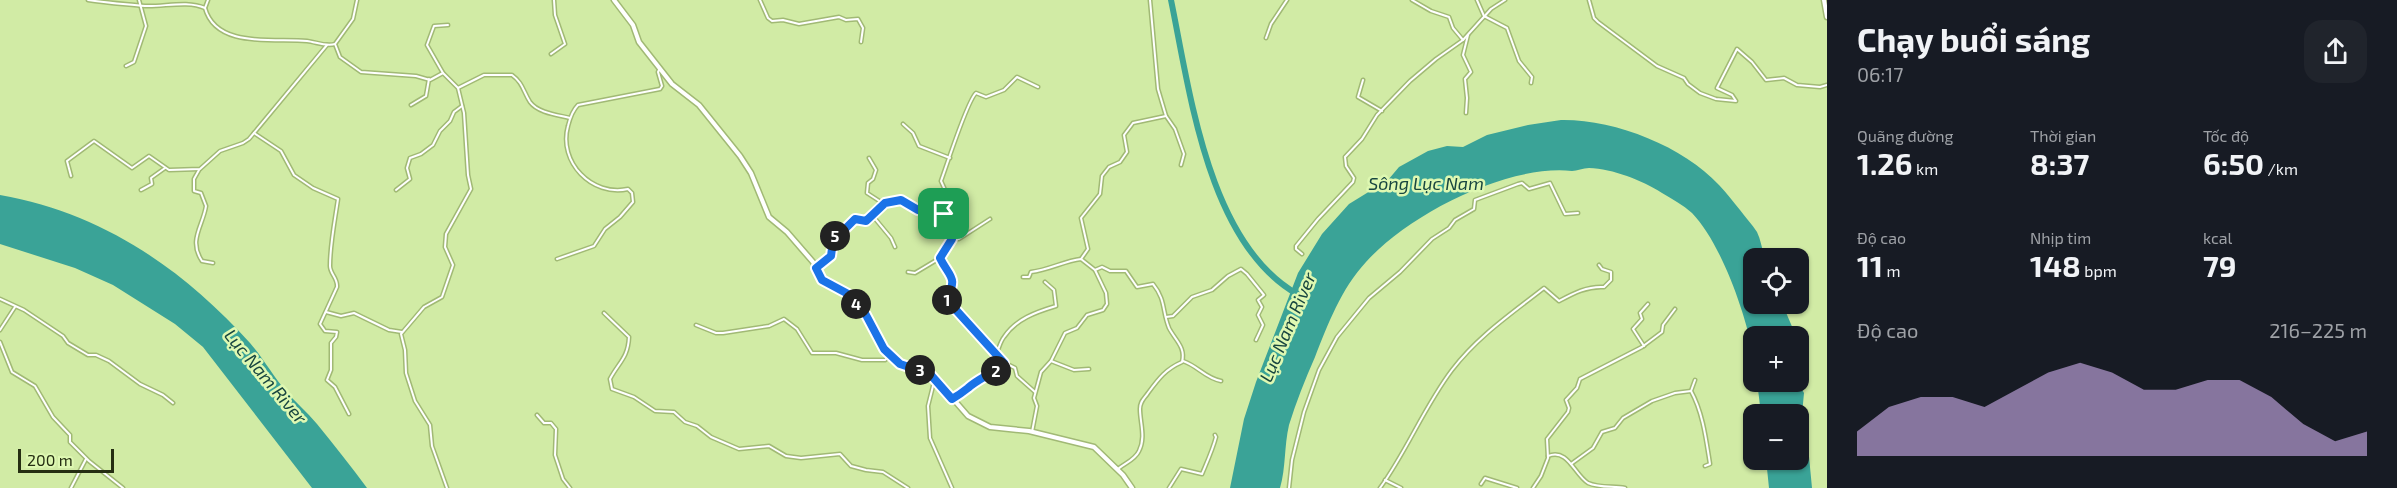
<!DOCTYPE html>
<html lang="vi">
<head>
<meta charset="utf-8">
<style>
  body { margin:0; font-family:"Exo 2",sans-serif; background:#20242c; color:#f1f3f6; height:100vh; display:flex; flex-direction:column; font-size:22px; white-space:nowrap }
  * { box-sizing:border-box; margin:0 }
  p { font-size:20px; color:#9ea1a6 }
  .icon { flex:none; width:33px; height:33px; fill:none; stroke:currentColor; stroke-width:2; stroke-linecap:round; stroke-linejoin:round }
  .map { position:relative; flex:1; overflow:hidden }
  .panel { display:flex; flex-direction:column; background:#171b24; width:570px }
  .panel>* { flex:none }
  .tools { position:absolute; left:1743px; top:248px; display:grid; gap:12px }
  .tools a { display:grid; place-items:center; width:66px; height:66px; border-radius:12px; background:#171b24; box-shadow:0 2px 4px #0004; font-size:30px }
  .scale { position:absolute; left:18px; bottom:15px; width:96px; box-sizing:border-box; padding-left:6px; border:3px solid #252e12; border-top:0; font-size:16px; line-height:21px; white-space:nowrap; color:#252e12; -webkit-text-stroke:4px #def8b2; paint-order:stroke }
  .pin { position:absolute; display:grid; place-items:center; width:51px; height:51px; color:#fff; margin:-26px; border-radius:12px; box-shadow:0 3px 9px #0006 }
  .km { position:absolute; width:30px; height:30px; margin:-15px; border-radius:50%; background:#222; color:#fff; font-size:16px; line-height:30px; text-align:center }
  .round { display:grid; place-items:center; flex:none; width:63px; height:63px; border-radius:18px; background:#20242c }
  .head { display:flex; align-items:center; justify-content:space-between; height:102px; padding:0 30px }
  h1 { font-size:33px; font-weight:700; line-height:45px }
  .metrics { display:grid; grid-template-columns:repeat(3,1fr); gap:9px; height:102px; padding:6px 30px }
  .metrics div { display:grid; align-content:center }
  .metrics b { font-size:30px; font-weight:700 }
  .metrics small { font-size:16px; font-weight:400 }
  .metrics p { font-size:16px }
  .chart { height:168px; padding:12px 30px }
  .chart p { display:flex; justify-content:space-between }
  .chart svg { width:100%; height:108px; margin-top:6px; fill:#b69bd2; opacity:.7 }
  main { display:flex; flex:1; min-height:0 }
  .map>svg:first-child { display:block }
  .water { fill:#3aa397 }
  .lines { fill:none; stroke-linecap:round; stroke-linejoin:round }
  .river { stroke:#3aa397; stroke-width:6 }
  .street-casing { stroke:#a1b975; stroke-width:5 }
  .secondary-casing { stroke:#a1b975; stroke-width:7 }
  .street { stroke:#fff; stroke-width:2 }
  .secondary { stroke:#fff; stroke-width:4 }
  .route-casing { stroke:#fff; stroke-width:12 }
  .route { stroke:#1a73e8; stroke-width:8 }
  .labels { text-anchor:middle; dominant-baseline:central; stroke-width:5; stroke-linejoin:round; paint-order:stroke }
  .water-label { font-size:18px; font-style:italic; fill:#184640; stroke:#def8b2 }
</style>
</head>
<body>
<main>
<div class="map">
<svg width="1827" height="488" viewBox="0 0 1827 488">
  <rect width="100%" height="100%" fill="#d1eba5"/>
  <!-- water -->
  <g class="water">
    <path d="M 1561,120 C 1614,119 1683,146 1719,185 C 1727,193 1733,202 1740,210 C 1745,217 1752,224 1757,232 C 1761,240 1762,250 1765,258 L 1754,258 L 1754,303 L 1782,303 L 1796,336 L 1754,336 L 1753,353 C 1745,312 1721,243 1692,213 C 1683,205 1672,199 1662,193 C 1642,180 1613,169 1589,168 C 1583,168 1577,171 1572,171 C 1507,164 1409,214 1366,262 C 1341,289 1328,324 1315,357 C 1305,380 1296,402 1289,425 C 1284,446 1286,468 1280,488 L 1230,488 L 1244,419 L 1256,382 L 1298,273 L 1322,234 L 1349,204 L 1388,180 L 1399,167 L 1428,151 L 1447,146 L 1463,147 L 1487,135 L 1528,125 Z"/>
    <path d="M 0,195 C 102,213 182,268 250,343 C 263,358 273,376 285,390 C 295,402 307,412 317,424 C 334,445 351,466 367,488 L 312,488 L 203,347 L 175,324 L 113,285 L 75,268 L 0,244 Z"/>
    <path d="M 1757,381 L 1797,381 L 1804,393 L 1801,425 L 1808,446 L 1812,488 L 1769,488 L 1766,459 L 1798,459 L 1798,414 L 1761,414 Z"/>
  </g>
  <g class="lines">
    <!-- river -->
    <path class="river" d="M 1171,0 C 1190,92 1208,243 1297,294"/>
    <!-- street casing -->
    <g class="street-casing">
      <g id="street">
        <path d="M 88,0 C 107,3 126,4 145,6 C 164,7 187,0 205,8 C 216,49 275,38 307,41 C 316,42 326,47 335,44 L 353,19 L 357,0"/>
        <path d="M 760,0 L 768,18 L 772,21 L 783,20 L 799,24 L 839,17 L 846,20 L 858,19 L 863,28 L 861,42"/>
        <path d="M 1412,0 L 1431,11 L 1449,17 L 1453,28 L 1463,40"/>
        <path d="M 1477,0 L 1484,16 L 1507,28 L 1519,61 L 1532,77 L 1531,83"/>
        <path d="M 1589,0 L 1594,18 L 1598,22 L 1657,66 L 1684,78 L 1688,84 L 1700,93 L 1716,99 L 1736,101 L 1732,95 L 1717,88 L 1737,49 L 1752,62 L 1766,80 L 1784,78 L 1797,85 L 1820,87 L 1827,85"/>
        <path d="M 205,8 L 208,0"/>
        <path d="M 1266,38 L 1271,24 L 1287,0"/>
        <path d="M 335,44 L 340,57 L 361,72 L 416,76 L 430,80 L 443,73"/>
        <path d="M 551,54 L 565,44 L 555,15 L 554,0"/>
        <path d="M 126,66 L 134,62 L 146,26 L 139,0"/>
        <path d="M 1363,80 L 1358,97 L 1382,111"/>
        <path d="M 458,88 L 484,75 L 512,75 C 523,83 523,91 530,102 C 538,113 558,115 570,118"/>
        <path d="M 411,105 L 426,96 L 429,79"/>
        <path d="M 1466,113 L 1467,98 L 1465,79 L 1471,72 L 1463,55 L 1468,35"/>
        <path d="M 1166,116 L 1175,129 L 1184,154 L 1181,165"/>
        <path d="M 903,124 L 913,133 L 919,146 L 950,158"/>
        <path d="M 254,133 L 281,151 L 294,175 L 313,188 L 338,199 C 335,220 330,244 330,266 C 330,274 338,278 337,287 L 320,324 L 325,331 L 337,332 L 336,337 L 331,343 L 331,370 L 327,380 L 335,387 L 349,414"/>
        <path d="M 869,158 L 876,170 L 873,179 L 868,183 L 867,193 L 884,204"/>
        <path d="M 199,170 L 194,179 L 194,191 L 201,193 L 206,206 C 203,226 188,240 202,261 L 213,263"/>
        <path d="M 71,176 L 67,161 L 94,141 L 132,168 L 149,156 L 169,170 L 200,169 L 220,151 L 243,143 L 249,139 L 327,45"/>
        <path d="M 141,190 L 152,184 L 151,178 L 165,168"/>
        <path d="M 396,190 L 410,179 L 407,168 L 410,158 L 421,154 L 433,145 L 440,131 L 450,121 L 454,112 L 462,106"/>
        <path d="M 872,215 L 891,238 L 895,247"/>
        <path d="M 952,239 L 959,239 L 990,219"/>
        <path d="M 1302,254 L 1296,249 L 1296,246 L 1318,219 L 1353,182 L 1354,178 L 1346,166 L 1345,157 L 1362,139 L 1377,115 L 1410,81 L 1436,59 L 1463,40 L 1491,9 L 1505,0"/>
        <path d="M 557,259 L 594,246 L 605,229 L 620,217 L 633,202 L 632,193 L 628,189 C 592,197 558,162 568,126 C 570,118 572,111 578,105 L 660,89 L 662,86 L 658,72 L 660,68"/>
        <path d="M 1081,259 L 1088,249 L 1081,218 L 1100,194 L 1102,176 L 1109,167 L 1120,162 L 1127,152 L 1124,135 L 1133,123 L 1166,116 L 1158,89 L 1150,0"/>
        <path d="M 816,268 L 831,256 L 833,241 L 838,233 L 844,230 L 855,219 L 865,221 L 885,203 L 899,200 L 915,209 L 943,214"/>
        <path d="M 1095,270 L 1102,267 L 1110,271 L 1126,271 L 1137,287 L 1153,284 C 1166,300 1162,311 1169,328 C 1175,340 1186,347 1182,362 C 1166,369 1159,378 1148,393 C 1144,399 1140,401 1140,409 C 1140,423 1146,437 1139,451 C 1135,460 1125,463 1118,469"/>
        <path d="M 908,272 L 915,273 L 940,258"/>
        <path d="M 1023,277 L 1029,277 L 1031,272 C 1049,270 1064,261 1081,259 L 1095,270 L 1106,293 L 1107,304 L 1103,310 L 1087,315 L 1077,328 L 1065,333 L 1051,361 L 1041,372 L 1034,398 L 1037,406 L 1032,432"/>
        <path d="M 0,299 L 24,310 L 63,336 L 68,343 L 88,355 L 96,355 L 109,361 L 140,384 L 163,395 L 173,403"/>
        <path d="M 326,312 L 341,316 L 354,313 L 389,330 L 402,332"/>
        <path d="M 604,313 L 629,337 C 628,358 619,362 610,379 L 612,389 L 634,397 L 655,411 L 674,412 L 685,422 L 697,426 L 711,437 L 739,449 L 769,446 L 786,456 L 801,458 L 840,454 L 851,466 L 866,470 L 883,472 L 908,488"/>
        <path d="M 1166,317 L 1173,316 L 1192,297 L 1212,290 L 1228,276 L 1241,269 L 1247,274 L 1264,295 L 1258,300 L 1262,307 L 1258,315 L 1263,325 L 1256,340"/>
        <path d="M 696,325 L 716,333 L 723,333 L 769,326 L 784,319 L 797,329 L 812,353 L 836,353 L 862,360 L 885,360 L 891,355"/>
        <path d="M 0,330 L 15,307"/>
        <path d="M 0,342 L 12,372 L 35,386 L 53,417 L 70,435 L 70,442 L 89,461 L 123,488"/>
        <path d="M 1644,346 L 1633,329 L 1642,319 L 1640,313 L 1648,304"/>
        <path d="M 996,354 C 999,349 1000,342 1004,337 C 1016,319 1036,312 1056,306 L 1054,290 L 1045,282"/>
        <path d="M 1051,361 L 1074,370 L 1089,369"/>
        <path d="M 1183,361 C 1198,366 1205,378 1221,381"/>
        <path d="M 935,378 L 928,406 L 930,438 L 952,488"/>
        <path d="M 1695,380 L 1691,391 C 1703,413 1706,439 1710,464 L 1705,466"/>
        <path d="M 1035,392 L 1017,376 L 1015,368 L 1001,361 L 947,300 L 953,289 L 953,281 L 940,258 L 952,239 L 944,212 L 950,201 L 941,181 C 947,165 967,101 976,93 L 986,97 L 1004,90 L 1017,77 L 1038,87"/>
        <path d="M 953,399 L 970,386 L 990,376 L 1004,363"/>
        <path d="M 537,415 L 544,423 L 551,423 L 556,429 L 555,455 L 563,479 L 570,488"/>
        <path d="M 1548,456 C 1568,448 1574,474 1588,483 C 1599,488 1614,486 1625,488"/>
        <path d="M 1571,464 L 1593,448 L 1602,432 L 1615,428 L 1623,418 L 1652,401 L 1675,393 L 1691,391"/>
        <path d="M 1385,480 L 1401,488"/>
        <path d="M 1481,484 L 1485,478 L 1517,488"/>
        <path d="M 71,488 L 86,459"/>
        <path d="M 447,488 L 432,446 L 430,425 L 415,401 L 406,373 L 405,350 L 401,334 L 424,307 L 442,297 L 453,265 L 445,247 L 446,234 L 471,189 L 468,175 L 464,113 L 458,88 L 443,73 L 427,45 L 434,26 L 448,25"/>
        <path d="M 1169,488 L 1181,469 L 1202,474 C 1207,462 1213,449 1216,437 L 1215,435"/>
        <path d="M 1289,488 L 1292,460 L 1304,412 L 1319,370 L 1337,337 L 1369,298 L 1400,272 L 1432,239 L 1449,228 L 1455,220 L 1474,209 L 1475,200 L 1518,184 L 1522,183 L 1529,189 L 1550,183 L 1565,214 L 1578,213"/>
        <path d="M 1380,488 C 1407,451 1424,407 1452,370 C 1478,336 1511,314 1544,288 L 1559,301 C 1574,293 1587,286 1604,287 L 1611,280 L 1611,272 L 1602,269 L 1599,265"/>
        <path d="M 1533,488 L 1541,476 L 1548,458 L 1547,439 L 1568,412 L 1569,408 L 1566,400 L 1577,388 L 1580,379 L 1642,347 L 1662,332 L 1663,325 L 1675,309"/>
      </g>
    </g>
    <!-- secondary casing -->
    <g class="secondary-casing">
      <g id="secondary">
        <path d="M 614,0 L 633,25 L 639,42 L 672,84 L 699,105 L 740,156 L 751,173 L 769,217 L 787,232 L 813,262 L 820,277 L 850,295 L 866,315 L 882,346 L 898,362 L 934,377 L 968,416 L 990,427 L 1029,431 L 1094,447 L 1123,475 L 1132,488"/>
        <path d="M 1824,0 L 1827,17"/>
      </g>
    </g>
    <!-- street -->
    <use href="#street" class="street"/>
    <!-- secondary -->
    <use href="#secondary" class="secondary"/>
  </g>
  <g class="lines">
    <!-- route casing -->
    <g class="route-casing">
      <path id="route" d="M 901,200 L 918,210 L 944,214 L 952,239 L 940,258 C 949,277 959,277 946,299 L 1004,363 C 993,374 979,378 968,388 C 963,392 959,395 952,399 L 930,374 L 900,364 L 884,349 L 866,315 L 850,295 L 822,280 L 816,268 L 831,256 L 833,241 L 838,232 L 844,230 L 855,219 L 866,221 L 885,203 Z"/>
    </g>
    <!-- route -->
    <use href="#route" class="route"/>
  </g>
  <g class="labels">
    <!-- water labels -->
    <g class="water-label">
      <text x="1426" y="183">Sông Lục Nam</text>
      <text transform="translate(1287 327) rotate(-67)">Lục Nam River</text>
      <text transform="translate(266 376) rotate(50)">Lục Nam River</text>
    </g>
  </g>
</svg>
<div class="tools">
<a><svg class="icon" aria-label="locate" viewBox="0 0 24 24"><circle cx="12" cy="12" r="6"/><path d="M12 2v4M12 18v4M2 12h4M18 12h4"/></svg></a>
<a>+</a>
<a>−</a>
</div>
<div class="scale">200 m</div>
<div class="pin" style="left:944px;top:214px;background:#1e9e55"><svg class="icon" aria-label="arrive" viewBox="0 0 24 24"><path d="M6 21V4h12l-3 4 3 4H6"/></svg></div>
<b class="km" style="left:947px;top:300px">1</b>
<b class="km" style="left:996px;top:371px">2</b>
<b class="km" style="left:920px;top:370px">3</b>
<b class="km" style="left:856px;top:304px">4</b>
<b class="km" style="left:835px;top:236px">5</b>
</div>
<section class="panel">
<div class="head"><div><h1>Chạy buổi sáng</h1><p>06:17</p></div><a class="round"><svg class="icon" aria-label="share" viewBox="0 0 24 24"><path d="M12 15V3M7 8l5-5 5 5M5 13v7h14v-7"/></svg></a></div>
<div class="metrics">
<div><p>Quãng đường</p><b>1.26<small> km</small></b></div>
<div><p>Thời gian</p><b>8:37</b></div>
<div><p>Tốc độ</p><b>6:50<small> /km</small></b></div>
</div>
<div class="metrics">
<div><p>Độ cao</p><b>11<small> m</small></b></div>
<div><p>Nhịp tim</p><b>148<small> bpm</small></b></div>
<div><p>kcal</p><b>79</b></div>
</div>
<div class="chart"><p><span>Độ cao</span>216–225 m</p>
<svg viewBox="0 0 160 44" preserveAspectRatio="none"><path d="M0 44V34L10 24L20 20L30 20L40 24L50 17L60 10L70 6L80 10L90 17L100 17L110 13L120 13L130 20L140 31L150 38L160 34V44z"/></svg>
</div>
</section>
</main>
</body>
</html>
